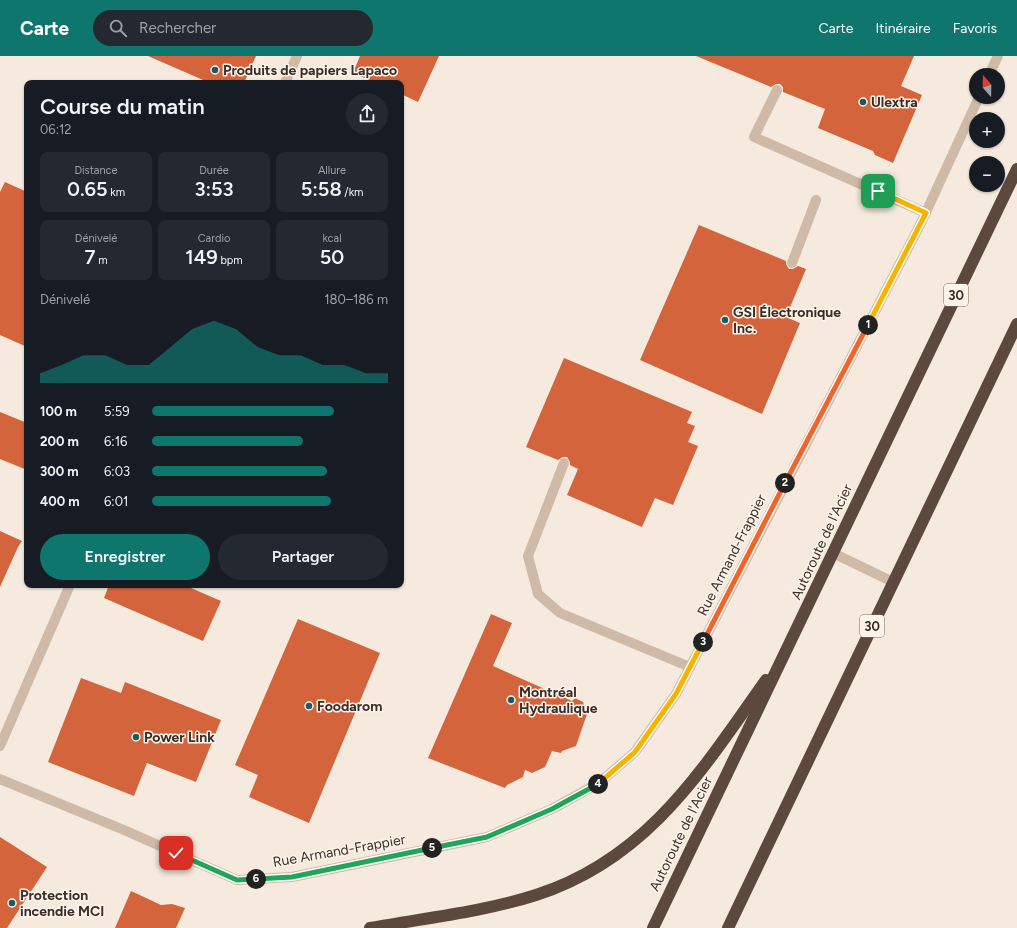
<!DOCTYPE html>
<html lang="fr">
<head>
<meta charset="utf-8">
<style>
  body { margin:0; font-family:Figtree,sans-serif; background:#242831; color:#f1f3f6; height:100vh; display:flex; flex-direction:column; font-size:15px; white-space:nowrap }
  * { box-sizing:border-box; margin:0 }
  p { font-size:13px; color:#9ea1a6 }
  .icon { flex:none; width:22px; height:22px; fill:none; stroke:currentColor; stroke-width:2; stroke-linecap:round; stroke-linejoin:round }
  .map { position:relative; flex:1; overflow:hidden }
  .panel { position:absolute; left:24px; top:24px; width:380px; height:508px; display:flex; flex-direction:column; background:#171b24; border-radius:8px; box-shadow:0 1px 3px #0004 }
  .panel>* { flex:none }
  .needle { width:26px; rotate:340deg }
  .fabs { position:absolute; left:969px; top:12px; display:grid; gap:8px }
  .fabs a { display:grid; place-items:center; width:36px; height:36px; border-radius:50%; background:#171b24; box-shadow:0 1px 3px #0004; font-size:20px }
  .pin { position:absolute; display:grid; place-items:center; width:34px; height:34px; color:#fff; margin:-17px; border-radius:8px; box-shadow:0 2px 6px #0006 }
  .km { position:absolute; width:20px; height:20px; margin:-10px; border-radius:50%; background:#222; color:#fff; font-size:11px; line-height:20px; text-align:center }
  .round { display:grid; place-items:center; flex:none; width:42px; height:42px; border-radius:21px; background:#242831 }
  .overview { display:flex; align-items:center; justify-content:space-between; height:68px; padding:0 16px }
  h1 { font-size:22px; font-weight:600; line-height:30px }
  .metrics { display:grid; grid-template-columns:repeat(3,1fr); gap:6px; height:68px; padding:4px 16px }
  .metrics div { display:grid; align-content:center; border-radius:8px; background:#242831; text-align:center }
  .metrics b { font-size:20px; font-weight:600 }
  .metrics small { font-size:11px; font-weight:400 }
  .metrics p { font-size:11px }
  .chart { height:112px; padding:8px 16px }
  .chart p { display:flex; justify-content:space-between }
  .chart svg { width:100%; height:72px; margin-top:4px; fill:#0f766e; opacity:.7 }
  .primary-button { display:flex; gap:8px; margin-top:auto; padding:8px 16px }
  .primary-button a { flex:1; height:46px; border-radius:24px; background:#0f766e; color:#fff; font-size:16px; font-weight:600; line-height:46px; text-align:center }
  .primary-button a+a { background:#242831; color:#f1f3f6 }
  ul { padding:0 16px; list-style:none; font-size:13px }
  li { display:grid; grid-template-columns:64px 48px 1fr; align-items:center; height:30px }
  li i { height:10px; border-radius:5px; background:#0f766e }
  header { display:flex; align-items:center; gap:24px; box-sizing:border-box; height:56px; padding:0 20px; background:#0f766e; color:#fff }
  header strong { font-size:19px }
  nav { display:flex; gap:22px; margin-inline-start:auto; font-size:14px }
  .search { width:280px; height:36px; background:#242831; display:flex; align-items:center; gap:10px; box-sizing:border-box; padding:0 14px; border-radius:22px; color:#9ea1a6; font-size:15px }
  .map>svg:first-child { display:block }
  .building { fill:#d4643c }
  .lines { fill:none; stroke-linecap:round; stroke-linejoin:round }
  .minor { stroke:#cfbaa7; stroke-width:10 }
  .highway { stroke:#5d483e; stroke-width:12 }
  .split-1-casing { stroke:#fff; stroke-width:8 }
  .split-2-casing { stroke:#fff; stroke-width:8 }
  .split-3-casing { stroke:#fff; stroke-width:8 }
  .split-4-casing { stroke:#fff; stroke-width:8 }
  .split-5-casing { stroke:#fff; stroke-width:8 }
  .split-6-casing { stroke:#fff; stroke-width:8 }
  .split-7-casing { stroke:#fff; stroke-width:8 }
  .split-1 { stroke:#f5b400; stroke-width:5 }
  .split-2 { stroke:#f0652b; stroke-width:5 }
  .split-3 { stroke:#f0652b; stroke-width:5 }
  .split-4 { stroke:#f5b400; stroke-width:5 }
  .split-5 { stroke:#22a559; stroke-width:5 }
  .split-6 { stroke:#22a559; stroke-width:5 }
  .split-7 { stroke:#22a559; stroke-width:5 }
  .poi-dot { fill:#185b62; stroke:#fcf4ea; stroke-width:1.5 }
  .labels { text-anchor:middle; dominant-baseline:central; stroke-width:3; stroke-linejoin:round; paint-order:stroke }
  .shield { fill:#fcf4ea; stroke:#756962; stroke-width:1 }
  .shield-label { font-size:13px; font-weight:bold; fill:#3b2e28 }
  .poi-label { font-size:14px; font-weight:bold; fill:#3b2e28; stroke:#fcf4ea; text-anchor:start }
  .street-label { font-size:14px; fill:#3b2e28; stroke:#fcf4ea }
</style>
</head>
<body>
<header>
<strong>Carte</strong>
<div class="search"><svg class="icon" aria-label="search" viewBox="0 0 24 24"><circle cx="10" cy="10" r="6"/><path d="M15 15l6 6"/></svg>Rechercher</div>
<nav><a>Carte</a><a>Itinéraire</a><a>Favoris</a></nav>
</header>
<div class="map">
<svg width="1017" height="872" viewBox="0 0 1017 872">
  <rect width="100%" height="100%" fill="#f5eadd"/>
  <!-- building -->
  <g class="building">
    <path d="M 148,0 L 256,0 L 244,27 L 210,27 Z"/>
    <path d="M 360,0 L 439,0 L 418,46 L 401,38 L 401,27 L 376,27 L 353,17 Z"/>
    <path d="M 696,0 L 914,0 L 901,30 L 922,39 L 893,107 L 875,99 L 873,95 L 818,72 L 825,53 L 783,36 L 783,31 L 780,28 L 776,28 L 771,31 Z"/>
    <path d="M 5,126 L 27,136 L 27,291 L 0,279 L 0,136 Z"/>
    <path d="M 699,169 L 786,205 L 786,208 L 789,213 L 793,213 L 798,210 L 806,213 L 786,261 L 800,267 L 762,358 L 640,304 Z"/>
    <path d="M 564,302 L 692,356 L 687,367 L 695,370 L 688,386 L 698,390 L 673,449 L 655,442 L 642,471 L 567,439 L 578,413 L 570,409 L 570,406 L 567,401 L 563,401 L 558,404 L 526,391 Z"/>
    <path d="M 0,356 L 27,367 L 27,414 L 0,403 Z"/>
    <path d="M 0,475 L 22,485 L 18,491 L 0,531 Z"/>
    <path d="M 109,529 L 184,529 L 221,545 L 203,585 L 104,542 Z"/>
    <path d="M 491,558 L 512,567 L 493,610 L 572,645 L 575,642 L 583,646 L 587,658 L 576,690 L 562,695 L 561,697 L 552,695 L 545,711 L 532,717 L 525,714 L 523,721 L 507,729 L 505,732 L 428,702 Z"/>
    <path d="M 298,563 L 380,597 L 309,767 L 249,741 L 258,719 L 235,709 Z"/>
    <path d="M 81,622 L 121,637 L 125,626 L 221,664 L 196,726 L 147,707 L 134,740 L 48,706 Z"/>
    <path d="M 0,781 L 47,811 L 7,872 L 0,872 Z"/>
    <path d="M 131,835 L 161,849 L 172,848 L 185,852 L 176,872 L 115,872 Z"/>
  </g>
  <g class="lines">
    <!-- minor -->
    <g class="minor">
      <path d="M 989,19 L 998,0"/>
      <path d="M 285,27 L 297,0"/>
      <path d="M 777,34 L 754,81 L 926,157"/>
      <path d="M 792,207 L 816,144"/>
      <path d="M 564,407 L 528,500 L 538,538 L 560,557 L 690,611"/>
      <path d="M 833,497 L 893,526"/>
      <path d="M 0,690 L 70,529"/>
      <path d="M 0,723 L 124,774 L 237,824 L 292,821 L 487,781 L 552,753 L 599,727 L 635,696 L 676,638 L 921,167 L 979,41"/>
    </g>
    <!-- highway -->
    <g class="highway">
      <path d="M 370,872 C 425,862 483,856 536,839 C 648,803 702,714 766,624"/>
      <path d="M 653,872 L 1017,113"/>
      <path d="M 728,872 L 1017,268"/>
    </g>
  </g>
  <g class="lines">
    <!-- split-1 casing -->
    <g class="split-1-casing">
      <path id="split-1" d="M 868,269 L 926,157 L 878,135"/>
    </g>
    <!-- split-2 casing -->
    <g class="split-2-casing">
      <path id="split-2" d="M 785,427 L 868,269"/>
    </g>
    <!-- split-3 casing -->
    <g class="split-3-casing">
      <path id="split-3" d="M 703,586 L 785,427"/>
    </g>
    <!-- split-4 casing -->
    <g class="split-4-casing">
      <path id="split-4" d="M 598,728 L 635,696 L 676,638 L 703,586"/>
    </g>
    <!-- split-5 casing -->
    <g class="split-5-casing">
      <path id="split-5" d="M 432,792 L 487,781 L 552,753 L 598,728"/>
    </g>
    <!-- split-6 casing -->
    <g class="split-6-casing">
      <path id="split-6" d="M 256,823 L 292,821 L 432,792"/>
    </g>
    <!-- split-7 casing -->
    <g class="split-7-casing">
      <path id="split-7" d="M 176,797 L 237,824 L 256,823"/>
    </g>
    <!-- split-1 -->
    <use href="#split-1" class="split-1"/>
    <!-- split-2 -->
    <use href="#split-2" class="split-2"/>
    <!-- split-3 -->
    <use href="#split-3" class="split-3"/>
    <!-- split-4 -->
    <use href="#split-4" class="split-4"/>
    <!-- split-5 -->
    <use href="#split-5" class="split-5"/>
    <!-- split-6 -->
    <use href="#split-6" class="split-6"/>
    <!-- split-7 -->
    <use href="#split-7" class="split-7"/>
  </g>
  <!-- markers -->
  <g class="poi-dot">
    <circle cx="215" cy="14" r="4"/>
    <circle cx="863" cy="46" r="4"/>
    <circle cx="725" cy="264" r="4"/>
    <circle cx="511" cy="644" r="4"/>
    <circle cx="309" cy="650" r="4"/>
    <circle cx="136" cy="681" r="4"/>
    <circle cx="12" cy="847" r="4"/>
  </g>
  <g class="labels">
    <!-- shield labels -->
    <g class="shield">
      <rect x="944" y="228" width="24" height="22" rx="3"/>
      <rect x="860" y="559" width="24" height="22" rx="3"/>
    </g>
    <g class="shield-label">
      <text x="956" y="239">30</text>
      <text x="872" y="570">30</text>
    </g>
    <!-- poi labels -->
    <g class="poi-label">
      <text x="223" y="14">Produits de papiers Lapaco</text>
      <text x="871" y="46">Ulextra</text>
      <text x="733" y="256">GSI Électronique<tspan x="733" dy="16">Inc.</tspan></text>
      <text x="519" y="636">Montréal<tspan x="519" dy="16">Hydraulique</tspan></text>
      <text x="317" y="650">Foodarom</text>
      <text x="144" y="681">Power Link</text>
      <text x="20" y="839">Protection<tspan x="20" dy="16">incendie MCI</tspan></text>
    </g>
    <!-- street labels -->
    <g class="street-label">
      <text transform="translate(822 486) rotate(-65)">Autoroute de l'Acier</text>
      <text transform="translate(732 499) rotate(-63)">Rue Armand-Frappier</text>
      <text transform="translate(681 778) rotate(-64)">Autoroute de l'Acier</text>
      <text transform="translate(339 795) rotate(-10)">Rue Armand-Frappier</text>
    </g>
  </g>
</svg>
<div class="fabs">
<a><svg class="needle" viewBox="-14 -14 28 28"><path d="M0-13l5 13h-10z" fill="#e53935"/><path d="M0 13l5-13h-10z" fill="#9ea1a6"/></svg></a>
<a>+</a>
<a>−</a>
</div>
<div class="pin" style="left:878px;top:135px;background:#1e9e55"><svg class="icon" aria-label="arrive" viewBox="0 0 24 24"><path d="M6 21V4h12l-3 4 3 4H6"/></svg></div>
<div class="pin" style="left:176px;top:797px;background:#d93025"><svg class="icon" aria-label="check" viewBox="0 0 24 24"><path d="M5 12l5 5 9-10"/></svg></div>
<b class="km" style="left:868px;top:269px">1</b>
<b class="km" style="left:785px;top:427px">2</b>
<b class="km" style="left:703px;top:586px">3</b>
<b class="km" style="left:598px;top:728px">4</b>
<b class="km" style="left:432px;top:792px">5</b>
<b class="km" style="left:256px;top:823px">6</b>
<section class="panel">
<div class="overview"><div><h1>Course du matin</h1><p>06:12</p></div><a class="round"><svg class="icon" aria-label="share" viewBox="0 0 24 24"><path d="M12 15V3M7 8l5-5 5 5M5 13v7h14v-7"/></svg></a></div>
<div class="metrics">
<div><p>Distance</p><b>0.65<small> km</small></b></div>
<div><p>Durée</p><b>3:53</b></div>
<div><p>Allure</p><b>5:58<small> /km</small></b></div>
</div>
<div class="metrics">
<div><p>Dénivelé</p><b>7<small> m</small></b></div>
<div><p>Cardio</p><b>149<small> bpm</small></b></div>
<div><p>kcal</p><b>50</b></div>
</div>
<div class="chart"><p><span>Dénivelé</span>180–186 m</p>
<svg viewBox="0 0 160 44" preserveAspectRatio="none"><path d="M0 44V38L10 33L20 27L30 27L40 33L50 33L60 22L70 11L80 6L90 11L100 22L110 27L120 27L130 33L140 33L150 38L160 38V44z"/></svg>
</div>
<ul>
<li><b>100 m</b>5:59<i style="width:77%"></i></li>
<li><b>200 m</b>6:16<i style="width:64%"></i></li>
<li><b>300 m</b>6:03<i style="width:74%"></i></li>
<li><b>400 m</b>6:01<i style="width:76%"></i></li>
</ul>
<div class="primary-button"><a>Enregistrer</a><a>Partager</a></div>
</section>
</div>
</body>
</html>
